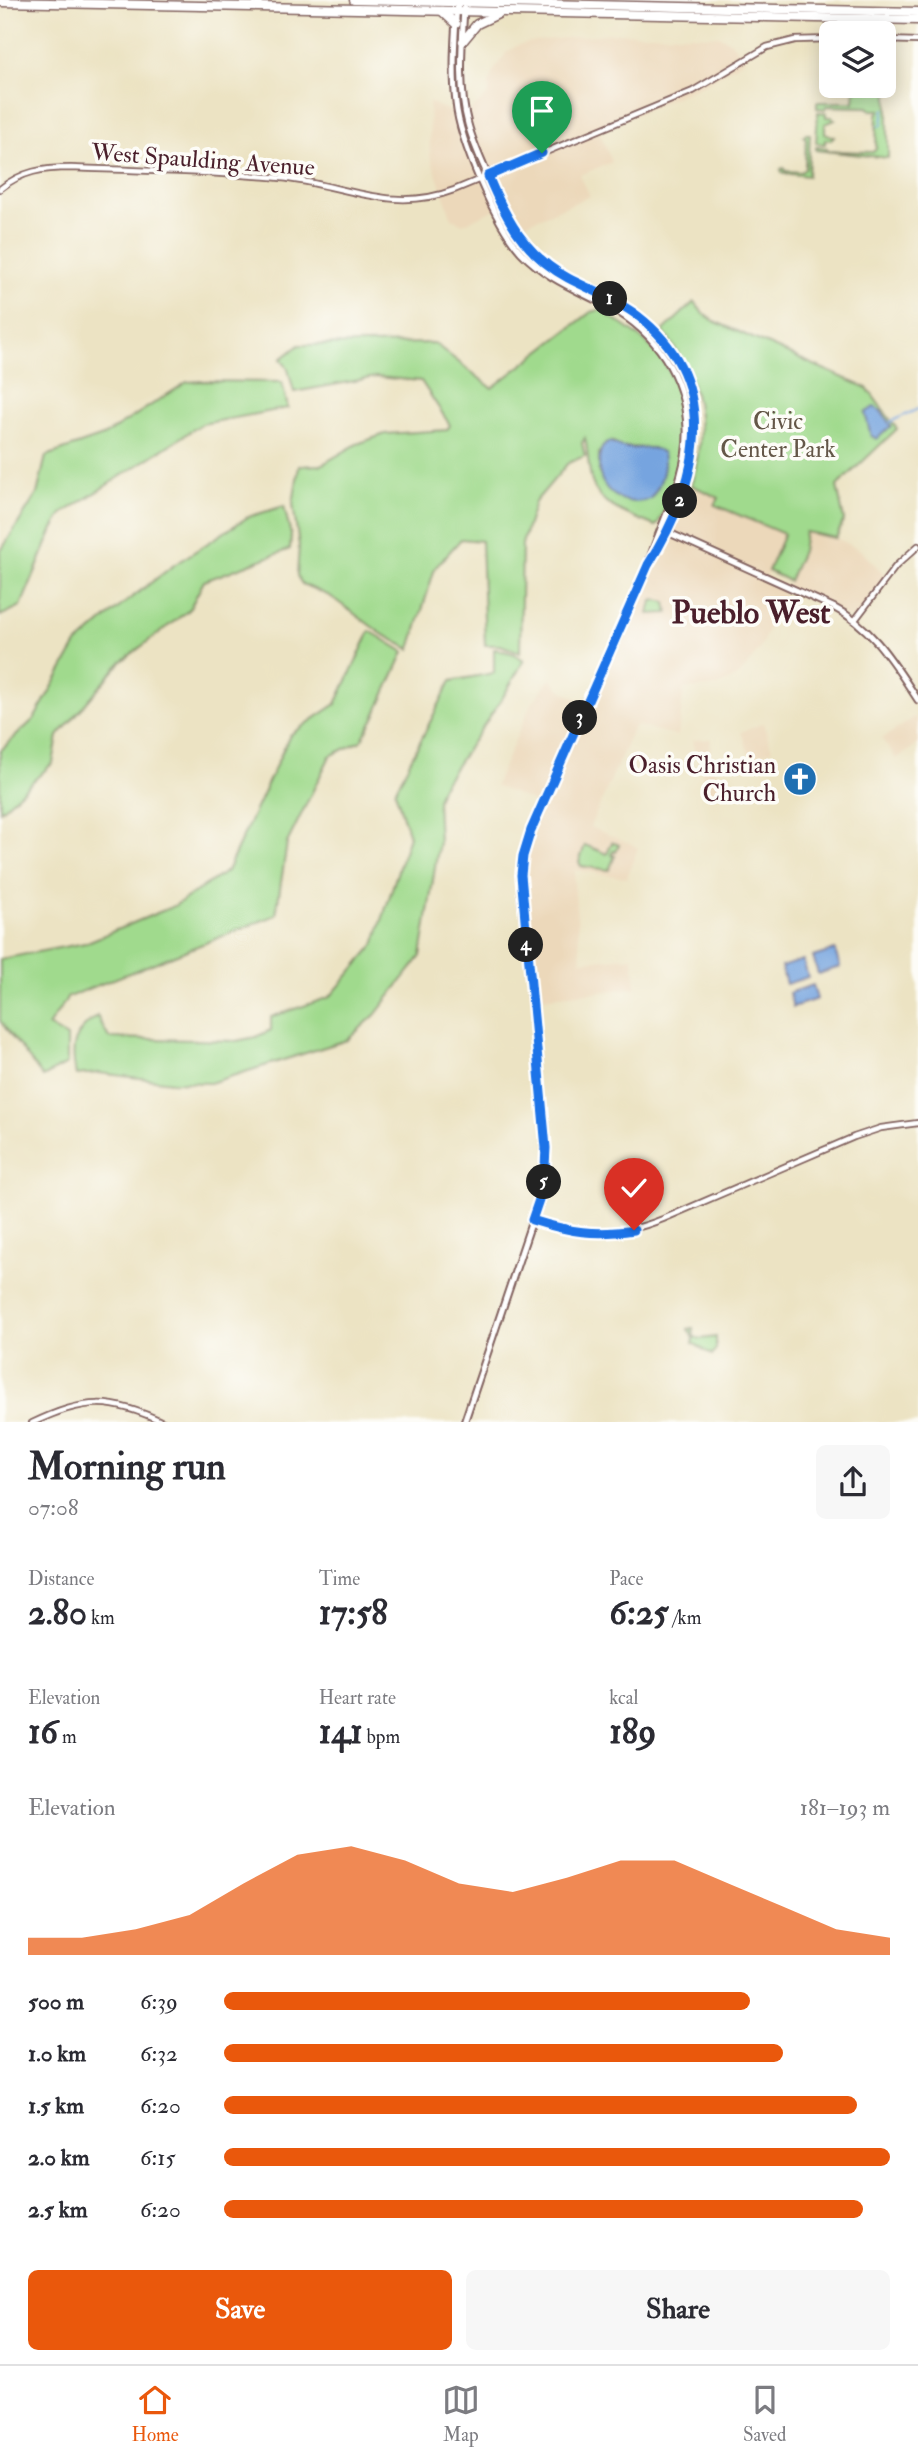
<!DOCTYPE html>
<html lang="en">
<head>
<meta charset="utf-8">
<style>
  body { margin:0; font-family:"IM FELL Double Pica",serif; background:#f7f7f7; color:#2b2b33; height:100vh; display:flex; flex-direction:column; font-size:26px; white-space:nowrap }
  * { box-sizing:border-box; margin:0 }
  p { font-size:23px; color:#7c7c81 }
  .icon { flex:none; width:38px; height:38px; fill:none; stroke:currentColor; stroke-width:2; stroke-linecap:round; stroke-linejoin:round }
  .map { position:relative; height:1422px; overflow:hidden }
  .details { display:flex; flex-direction:column; background:#fff; flex:1 }
  .details>* { flex:none }
  .controls { position:absolute; left:819px; top:21px; display:grid; gap:14px }
  .controls a { display:grid; place-items:center; width:77px; height:77px; border-radius:10px; background:#fff; box-shadow:0 4px 18px #0003; font-size:35px }
  .pin { position:absolute; display:grid; place-items:center; width:60px; height:60px; color:#fff; margin:-72px -30px; border-radius:50% 50% 50% 0; rotate:-45deg; box-shadow:0 0 7px #0007 }
  .pin .icon { rotate:45deg }
  .km { position:absolute; width:35px; height:35px; margin:-18px; border-radius:50%; background:#222; color:#fff; font-size:19px; line-height:35px; text-align:center }
  .round { display:grid; place-items:center; flex:none; width:74px; height:74px; border-radius:10px; background:#f7f7f7 }
  .summary { display:flex; align-items:center; justify-content:space-between; height:119px; padding:0 28px }
  h1 { font-size:38px; font-weight:700; line-height:52px }
  .metrics { display:grid; grid-template-columns:repeat(3,1fr); gap:10px; height:119px; padding:7px 28px }
  .metrics div { display:grid; align-content:center }
  .metrics b { font-size:35px; font-weight:700 }
  .metrics small { font-size:19px; font-weight:400 }
  .metrics p { font-size:19px }
  .chart { height:196px; padding:14px 28px }
  .chart p { display:flex; justify-content:space-between }
  .chart svg { width:100%; height:126px; margin-top:7px; fill:#ea580c; opacity:.7 }
  .button { display:flex; gap:14px; margin-top:auto; padding:14px 28px }
  .button a { flex:1; height:80px; border-radius:10px; background:#ea580c; color:#fff; font-size:28px; font-weight:700; line-height:80px; text-align:center }
  .button a+a { background:#f7f7f7; color:#2b2b33 }
  ul { padding:0 28px; list-style:none; font-size:23px }
  li { display:grid; grid-template-columns:112px 84px 1fr; align-items:center; height:52px }
  li i { height:18px; border-radius:9px; background:#ea580c }
  .menu { display:flex; justify-content:space-around; align-items:center; height:98px; border-top:2px solid #e1e1e2; background:#fff; font-size:19px; color:#7c7c81 }
  .menu a { display:grid; justify-items:center; gap:4px }
  .menu .current { color:#ea580c }
  .map>svg:first-child { display:block }
  .built { fill:#ecd8ba }
  .green { fill:#a0da8d; stroke:#757c5c; stroke-width:2; fill-rule:evenodd }
  .water { fill:#76a4df; stroke:#606285; stroke-width:2 }
  .lines { fill:none; stroke-linecap:round; stroke-linejoin:round }
  .stream { stroke:#76a4df; stroke-width:2 }
  .tertiary-casing { stroke:#836460; stroke-width:8 }
  .secondary-casing { stroke:#836460; stroke-width:9 }
  .trunk-casing { stroke:#836460; stroke-width:11 }
  .tertiary { stroke:#fff; stroke-width:4.5 }
  .secondary { stroke:#fff; stroke-width:5 }
  .trunk { stroke:#fff; stroke-width:8 }
  .route-casing { stroke:#fff; stroke-width:14 }
  .route { stroke:#1a73e8; stroke-width:9 }
  .labels { text-anchor:middle; dominant-baseline:central; stroke-width:7; stroke-linejoin:round; paint-order:stroke }
  .street-label { font-size:24px; fill:#4a1f2b; stroke:#fdfcf7 }
  .park-label { font-size:24px; fill:#645748; stroke:#fdfcf7 }
  .poi-label { font-size:24px; fill:#4a1f2b; stroke:#fdfcf7; text-anchor:end }
  .district-label { font-size:32px; font-weight:bold; fill:#4a1f2b; stroke:#fdfcf7 }
</style>
</head>
<body>
<div class="map">
<svg width="918" height="1423" viewBox="0 0 918 1423">
  <rect width="100%" height="100%" fill="#fdfcf7"/>
  <filter id="ink" filterUnits="userSpaceOnUse"><feTurbulence type="fractalNoise" baseFrequency=".0143" numOctaves="2"/><feDisplacementMap in="SourceGraphic" scale="14" xChannelSelector="R" yChannelSelector="G"/><feConvolveMatrix kernelMatrix="1 2 1 2 8 2 1 2 1" color-interpolation-filters="sRGB"/></filter>
  <filter id="wash" filterUnits="userSpaceOnUse"><feTurbulence type="fractalNoise" baseFrequency=".00686" numOctaves="4" result="noise"/><feDisplacementMap in="SourceGraphic" scale="28" xChannelSelector="R" yChannelSelector="G"/><feGaussianBlur stdDeviation="1.57" result="paint"/><feColorMatrix in="noise" values="0 0 0 0 0 0 0 0 0 0 0 0 0 0 0 0 0 1.4 0 .05"/><feComposite in="paint" operator="in"/></filter>
  <g filter="url(#wash)">
    <rect width="100%" height="100%" fill="#ece3c3"/>
    <!-- built -->
    <g class="built">
      <path d="M 616,33 L 719,36 L 730,41 L 745,59 L 711,81 L 599,131 L 612,162 L 580,175 L 590,196 L 513,229 L 500,207 L 463,224 L 452,219 L 430,156 L 429,102 L 458,115 L 466,114 L 489,94 L 489,84 L 494,70 L 507,52 L 518,45 L 536,41 Z"/>
      <path d="M 687,483 L 719,498 L 716,505 L 784,534 L 766,576 L 787,586 L 801,551 L 805,531 L 836,538 L 860,550 L 887,577 L 855,620 L 787,587 L 760,648 L 745,669 L 735,678 L 716,687 L 684,689 L 678,736 L 635,725 L 590,827 L 638,847 L 627,878 L 575,870 L 574,882 L 581,961 L 633,957 L 636,988 L 531,999 L 522,902 L 524,856 L 542,805 L 495,786 L 530,706 L 550,679 L 564,692 L 586,703 Z"/>
      <path d="M 915,717 L 918,721 L 918,744 L 896,759 L 882,739 Z"/>
      <path d="M 763,723 L 772,750 L 751,758 L 741,732 Z"/>
      <path d="M 711,739 L 710,752 L 722,790 L 708,794 L 692,740 Z"/>
    </g>
    <!-- green -->
    <g class="green">
      <path d="M 855,89 L 888,90 L 888,158 L 816,150 L 816,147 L 827,148 L 828,151 L 873,152 L 876,149 L 877,114 L 880,110 L 871,110 L 868,107 L 826,106 L 826,109 L 817,108 L 817,102 L 854,102 Z"/>
      <path d="M 818,112 L 826,113 L 826,117 L 832,117 L 835,120 L 825,124 L 825,133 L 834,137 L 831,140 L 825,140 L 825,144 L 816,143 Z"/>
      <path d="M 806,134 L 810,134 L 808,176 L 782,173 L 781,169 L 784,168 L 785,171 L 801,172 L 805,168 L 806,138 L 803,136 Z"/>
      <path d="M 694,302 L 703,313 L 716,322 L 867,388 L 897,429 L 837,486 L 844,520 L 836,538 L 805,532 L 802,551 L 789,581 L 768,571 L 784,534 L 715,505 L 719,498 L 691,485 C 709,426 699,379 663,331 Z"/>
      <path d="M 600,310 C 617,321 634,331 648,344 C 685,378 693,439 676,485 C 671,498 664,511 658,524 L 655,526 C 633,516 600,508 592,482 C 588,468 588,452 585,438 L 582,443 L 585,456 L 568,463 L 535,502 L 522,544 L 520,652 L 500,645 L 485,645 L 481,541 L 461,539 L 435,568 L 410,649 L 382,634 L 330,596 L 302,584 L 297,576 L 299,546 L 293,504 L 299,466 L 321,465 L 357,444 L 385,434 L 447,430 L 450,425 L 421,381 L 376,377 L 294,392 L 288,369 L 281,359 L 299,345 L 434,343 L 492,388 L 591,312 ZM 612,441 L 621,447 L 654,448 L 599,473 L 599,453 L 605,444 Z"/>
      <path d="M 202,381 L 282,382 L 288,408 L 202,424 L 62,514 L 53,529 L 21,606 L 0,616 L 0,552 L 37,494 L 46,456 L 103,436 L 187,382 Z"/>
      <path d="M 284,506 L 291,535 L 290,549 L 204,581 L 189,610 L 121,662 L 58,736 L 53,763 L 0,811 L 0,751 L 34,719 L 77,644 L 122,605 L 174,565 L 248,517 Z"/>
      <path d="M 658,600 L 666,602 L 668,613 L 649,614 L 652,601 Z"/>
      <path d="M 370,631 L 404,652 L 374,718 L 361,741 L 330,756 L 287,843 L 276,915 L 68,997 L 48,1026 L 67,1037 L 67,1064 L 43,1077 L 0,1021 L 0,959 L 85,943 L 174,906 L 227,871 L 290,735 L 336,704 Z"/>
      <path d="M 494,649 L 512,653 L 524,660 L 503,697 L 441,788 L 437,800 L 439,842 L 421,956 L 375,1015 L 347,1040 L 210,1083 L 172,1082 L 99,1073 L 76,1075 C 70,1046 73,1033 97,1016 L 109,1038 L 236,1041 L 256,1037 L 271,1030 L 271,1017 L 330,997 L 374,945 L 409,836 L 395,791 L 451,681 L 494,673 Z"/>
      <path d="M 612,842 L 619,845 L 616,852 L 613,851 L 612,855 L 615,856 L 609,870 L 581,866 L 579,862 L 585,845 L 607,854 Z"/>
      <path d="M 693,1328 L 694,1337 L 701,1339 L 716,1337 L 716,1349 L 712,1355 L 693,1343 L 694,1339 L 688,1329 Z"/>
    </g>
    <!-- water -->
    <g class="water">
      <path d="M 874,407 L 881,411 L 891,426 L 877,439 L 871,436 L 865,413 Z"/>
      <path d="M 609,442 C 613,442 616,445 620,446 C 634,452 650,443 663,453 C 667,468 660,487 650,499 C 626,509 599,492 599,466 C 600,455 598,448 609,442 Z"/>
      <path d="M 835,950 L 840,967 L 818,974 L 813,957 Z"/>
      <path d="M 803,960 L 808,977 L 786,984 L 781,967 Z"/>
      <path d="M 813,985 L 817,999 L 793,1007 L 789,993 Z"/>
    </g>
    <g class="lines">
      <!-- stream -->
      <g class="stream">
        <path d="M 879,126 L 882,125 L 884,109"/>
        <path d="M 890,422 L 918,409"/>
      </g>
    </g>
  </g>
  <g filter="url(#ink)">
    <g class="lines">
      <!-- tertiary casing -->
      <g class="tertiary-casing">
        <g id="tertiary">
          <path d="M 884,40 L 918,41"/>
          <path d="M 0,189 C 22,171 43,168 71,168 C 141,171 211,171 281,178 C 343,184 391,214 454,190 L 693,91 L 767,47 L 795,40 L 831,39"/>
          <path d="M 855,620 L 896,566 L 918,546"/>
          <path d="M 532,1220 C 582,1236 613,1239 663,1219 L 854,1137 L 881,1128 L 918,1123"/>
          <path d="M 32,1423 C 85,1398 111,1397 165,1423"/>
        </g>
      </g>
      <!-- secondary casing -->
      <g class="secondary-casing">
        <g id="secondary">
          <path d="M 457,2 C 455,35 452,70 456,103 C 460,142 495,223 521,252 C 546,279 580,291 611,308 C 656,332 685,377 687,428 C 689,477 661,519 648,565 L 531,829 L 523,861 L 521,894 L 545,1135 L 546,1166 L 539,1200 L 464,1423"/>
          <path d="M 464,8 C 462,45 458,87 468,124 C 473,143 481,160 489,178 C 498,201 507,224 524,243 C 551,275 591,286 626,308 C 680,341 705,408 691,469 C 684,499 668,530 653,556"/>
          <path d="M 665,531 L 833,607 C 873,627 894,664 918,700"/>
        </g>
      </g>
      <!-- trunk casing -->
      <g class="trunk-casing">
        <g id="trunk">
          <path d="M 354,0 L 918,12"/>
          <path d="M 0,2 L 918,20"/>
          <path d="M 442,11 L 456,24"/>
          <path d="M 463,41 L 477,24 L 498,14"/>
        </g>
      </g>
      <!-- tertiary -->
      <use href="#tertiary" class="tertiary"/>
      <!-- secondary -->
      <use href="#secondary" class="secondary"/>
      <!-- trunk -->
      <use href="#trunk" class="trunk"/>
    </g>
  </g>
  <g class="lines" filter="url(#ink)">
    <!-- route casing -->
    <g class="route-casing">
      <path id="route" d="M 542,153 L 488,176 C 506,219 525,255 568,278 C 591,290 617,300 638,316 C 725,383 698,485 648,565 L 531,830 L 523,856 L 521,875 L 546,1148 L 544,1185 L 532,1220 C 570,1232 594,1236 634,1230"/>
    </g>
    <!-- route -->
    <use href="#route" class="route"/>
  </g>
  <!-- icons -->
  <defs>
    <g id="church-disc" transform="scale(1.75)"><circle r="9.5" fill="#1f6fb2" stroke="#fdfcf7"/><path d="M-1.2-6h2.4v3.5h3.3v2.4h-3.3V6h-2.4V-.1h-3.3v-2.4h3.3Z" fill="#fff"/></g>
  </defs>
  <g fill-rule="evenodd">
    <use href="#church-disc" x="800" y="779"/>
  </g>
  <g class="labels">
    <!-- street labels -->
    <g class="street-label">
      <text transform="translate(203 160) rotate(4)">West Spaulding Avenue</text>
    </g>
    <!-- park labels -->
    <g class="park-label">
      <text x="778" y="421">Civic<tspan x="778" dy="28">Center Park</tspan></text>
    </g>
    <!-- poi labels -->
    <g class="poi-label">
      <text x="776" y="765">Oasis Christian<tspan x="776" dy="28">Church</tspan></text>
    </g>
    <!-- district labels -->
    <g class="district-label">
      <text x="751" y="613">Pueblo West</text>
    </g>
  </g>
</svg>
<div class="controls">
<a><svg class="icon" aria-label="layers" viewBox="0 0 24 24"><path d="M12 4l9 5-9 5-9-5zM3 14l9 5 9-5"/></svg></a>
</div>
<div class="pin" style="left:542px;top:153px;background:#1e9e55"><svg class="icon" aria-label="arrive" viewBox="0 0 24 24"><path d="M6 21V4h12l-3 4 3 4H6"/></svg></div>
<div class="pin" style="left:634px;top:1230px;background:#d93025"><svg class="icon" aria-label="check" viewBox="0 0 24 24"><path d="M5 12l5 5 9-10"/></svg></div>
<b class="km" style="left:610px;top:299px">1</b>
<b class="km" style="left:680px;top:501px">2</b>
<b class="km" style="left:580px;top:718px">3</b>
<b class="km" style="left:526px;top:945px">4</b>
<b class="km" style="left:544px;top:1182px">5</b>
</div>
<section class="details">
<div class="summary"><div><h1>Morning run</h1><p>07:08</p></div><a class="round"><svg class="icon" aria-label="share" viewBox="0 0 24 24"><path d="M12 15V3M7 8l5-5 5 5M5 13v7h14v-7"/></svg></a></div>
<div class="metrics">
<div><p>Distance</p><b>2.80<small> km</small></b></div>
<div><p>Time</p><b>17:58</b></div>
<div><p>Pace</p><b>6:25<small> /km</small></b></div>
</div>
<div class="metrics">
<div><p>Elevation</p><b>16<small> m</small></b></div>
<div><p>Heart rate</p><b>141<small> bpm</small></b></div>
<div><p>kcal</p><b>189</b></div>
</div>
<div class="chart"><p><span>Elevation</span>181–193 m</p>
<svg viewBox="0 0 160 44" preserveAspectRatio="none"><path d="M0 44V38L10 38L20 35L30 30L40 19L50 9L60 6L70 11L80 19L90 22L100 17L110 11L120 11L130 19L140 27L150 35L160 38V44z"/></svg>
</div>
<ul>
<li><b>500 m</b>6:39<i style="width:79%"></i></li>
<li><b>1.0 km</b>6:32<i style="width:84%"></i></li>
<li><b>1.5 km</b>6:20<i style="width:95%"></i></li>
<li><b>2.0 km</b>6:15<i style="width:100%"></i></li>
<li><b>2.5 km</b>6:20<i style="width:96%"></i></li>
</ul>
<div class="button"><a>Save</a><a>Share</a></div>
</section>
<nav class="menu">
<a class="current"><svg class="icon" aria-label="home" viewBox="0 0 24 24"><path d="M3 11l9-7 9 7M6 9v11h12V9"/></svg>Home</a>
<a><svg class="icon" aria-label="map" viewBox="0 0 24 24"><path d="M3 6l6-2 6 2 6-2v14l-6 2-6-2-6 2zM9 4v14M15 6v14"/></svg>Map</a>
<a><svg class="icon" aria-label="saved" viewBox="0 0 24 24"><path d="M7 4h10v16l-5-4-5 4z"/></svg>Saved</a>
</nav>
</body>
</html>
